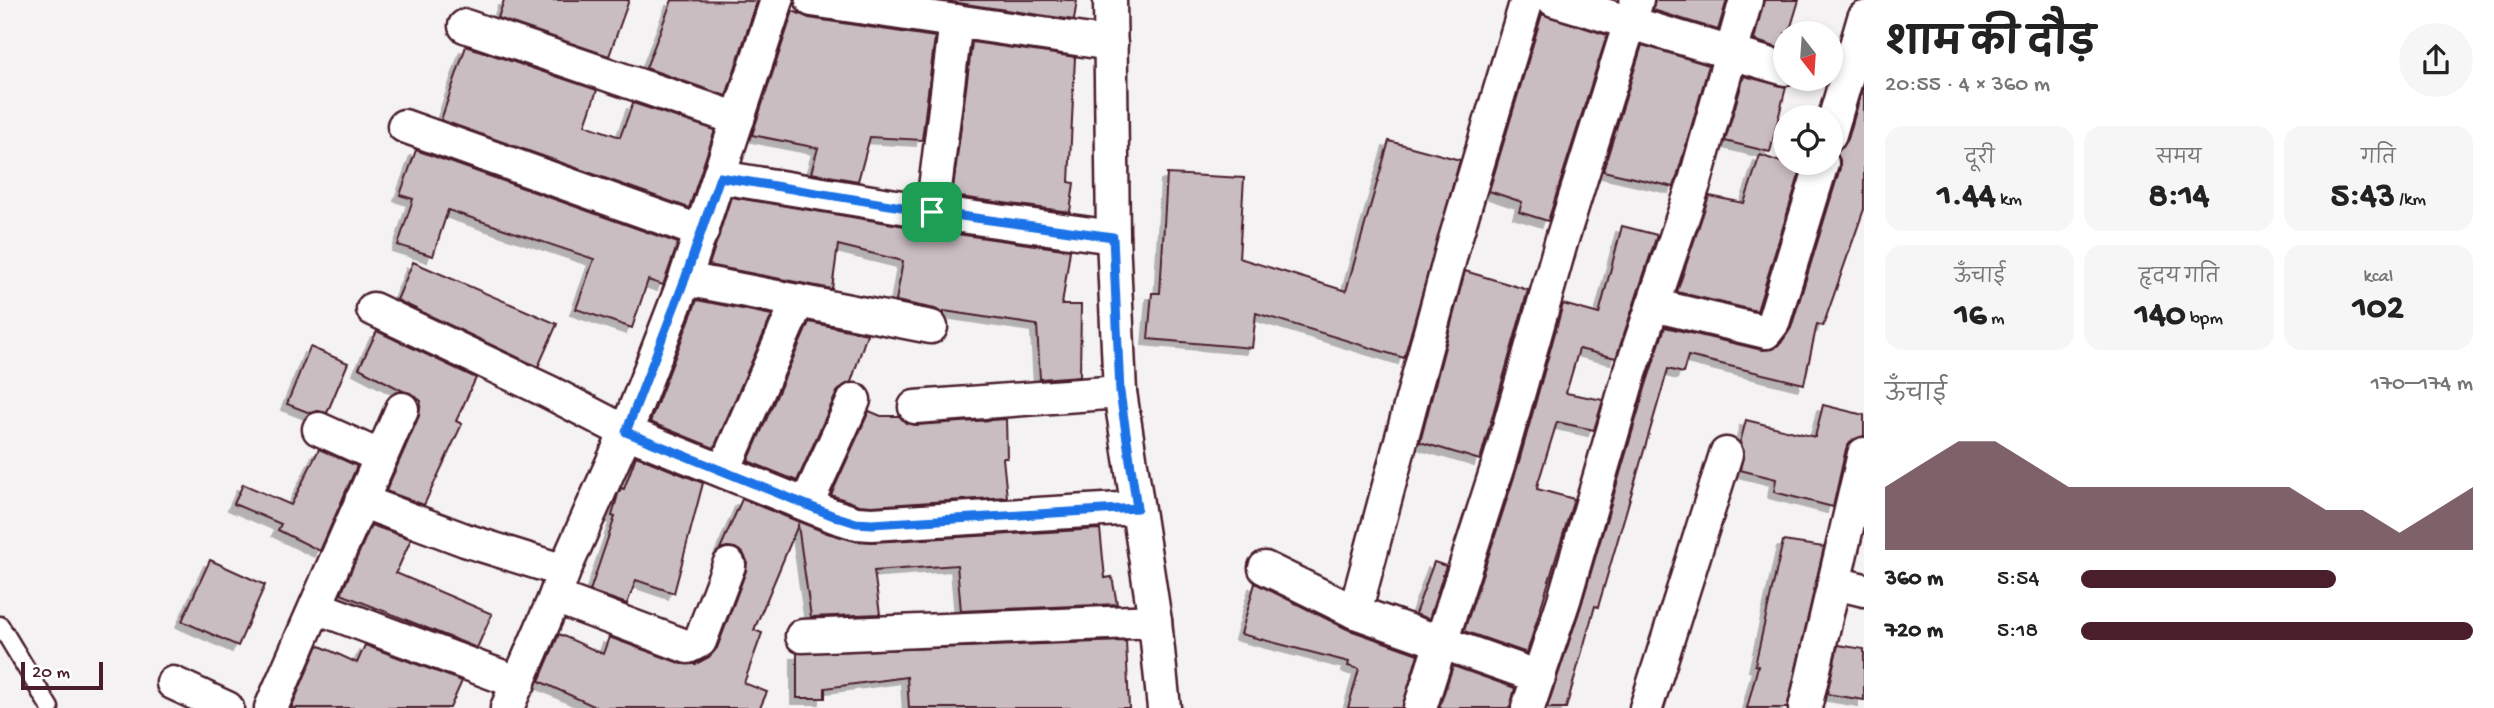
<!DOCTYPE html>
<html lang="hi">
<head>
<meta charset="utf-8">
<style>
  body { margin:0; font-family:"Gochi Hand","Playpen Sans Deva",sans-serif; background:#f6f6f6; color:#222; height:100vh; display:flex; flex-direction:column; font-size:26px; white-space:nowrap }
  * { box-sizing:border-box; margin:0 }
  p { font-size:23px; color:#767676 }
  .icon { flex:none; width:38px; height:38px; fill:none; stroke:currentColor; stroke-width:2; stroke-linecap:round; stroke-linejoin:round }
  .map { position:relative; flex:1; overflow:hidden }
  .drawer { display:flex; flex-direction:column; background:#fff; width:630px }
  .drawer>* { flex:none }
  .needle { width:46px; rotate:163deg }
  .controls { position:absolute; left:1773px; top:21px; display:grid; gap:14px }
  .controls a { display:grid; place-items:center; width:70px; height:70px; border-radius:50%; background:#fff; box-shadow:0 4px 10px #0003; font-size:35px }
  .scale { position:absolute; left:21px; bottom:18px; width:82px; box-sizing:border-box; padding-left:7px; border:4px solid #4a1f2b; border-top:0; font-size:19px; line-height:24px; white-space:nowrap; color:#4a1f2b; -webkit-text-stroke:5px #fff; paint-order:stroke }
  .pin { position:absolute; display:grid; place-items:center; width:60px; height:60px; color:#fff; margin:-30px; border-radius:14px; box-shadow:0 4px 10px #0006 }
  .round { display:grid; place-items:center; flex:none; width:74px; height:74px; border-radius:37px; background:#f6f6f6 }
  .summary { display:flex; align-items:center; justify-content:space-between; height:119px; padding:0 21px }
  h1 { font-size:38px; font-weight:700; line-height:52px }
  .stats { display:grid; grid-template-columns:repeat(3,1fr); gap:10px; height:119px; padding:7px 21px }
  .stats div { display:grid; align-content:center; border-radius:18px; background:#f6f6f6; text-align:center }
  .stats b { font-size:35px; font-weight:700 }
  .stats small { font-size:19px; font-weight:400 }
  .stats p { font-size:19px }
  .chart { height:196px; padding:14px 21px }
  .chart p { display:flex; justify-content:space-between }
  .chart svg { width:100%; height:126px; margin-top:7px; fill:#4a1f2b; opacity:.7 }
  ul { padding:0 21px; list-style:none; font-size:23px }
  li { display:grid; grid-template-columns:112px 84px 1fr; align-items:center; height:52px }
  li i { height:18px; border-radius:9px; background:#4a1f2b }
  main { display:flex; flex:1; min-height:0 }
  .map>svg:first-child { display:block }
  .building { fill:#cabdc1; stroke:#4a1f2b; stroke-width:2; filter:url(#shadow) }
  .lines { fill:none; stroke-linecap:round; stroke-linejoin:round }
  .lane-casing { stroke:#4a1f2b; stroke-width:21 }
  .street-casing { stroke:#4a1f2b; stroke-width:37 }
  .lane { stroke:#fff; stroke-width:16 }
  .street { stroke:#fff; stroke-width:32 }
  .route-casing { stroke:#fff; stroke-width:14 }
  .route { stroke:#1a73e8; stroke-width:9 }
</style>
</head>
<body>
<main>
<div class="map">
<svg width="1864" height="708" viewBox="0 0 1864 708">
  <defs>
    <filter id="shadow"><feDropShadow dx="-6" dy="6" stdDeviation="0" flood-color="#0004"/></filter>
  </defs>
  <rect width="100%" height="100%" fill="#f4f2f2"/>
  <filter id="ink" filterUnits="userSpaceOnUse"><feTurbulence type="fractalNoise" baseFrequency=".0143" numOctaves="2"/><feDisplacementMap in="SourceGraphic" scale="14" xChannelSelector="R" yChannelSelector="G"/><feConvolveMatrix kernelMatrix="1 2 1 2 8 2 1 2 1" color-interpolation-filters="sRGB"/></filter>
  <g filter="url(#ink)">
    <!-- building -->
    <g class="building">
      <path d="M 504,0 L 629,0 L 609,56 L 498,18 Z"/>
      <path d="M 672,0 L 757,1 L 726,96 L 646,68 Z"/>
      <path d="M 938,0 L 1077,0 L 1074,20 Z"/>
      <path d="M 1655,0 L 1727,0 L 1718,30 L 1653,10 Z"/>
      <path d="M 1764,0 L 1799,0 L 1789,33 L 1785,33 L 1784,50 L 1754,40 Z"/>
      <path d="M 793,11 L 809,18 L 935,37 L 922,140 L 870,137 L 858,181 L 811,173 L 818,148 L 752,135 Z"/>
      <path d="M 1542,14 L 1607,35 L 1548,221 L 1519,212 L 1522,202 L 1489,191 Z"/>
      <path d="M 972,42 L 1075,57 L 1069,182 L 1074,183 L 1070,212 L 952,196 Z"/>
      <path d="M 1642,45 L 1709,65 L 1674,187 L 1603,171 Z"/>
      <path d="M 466,46 L 597,90 L 585,125 L 620,137 L 633,103 L 715,130 L 689,208 L 441,120 Z"/>
      <path d="M 1744,76 L 1786,87 L 1770,152 L 1725,141 Z"/>
      <path d="M 1864,83 L 1864,209 L 1823,326 L 1817,324 L 1804,384 L 1688,356 L 1683,373 L 1668,369 L 1598,607 L 1595,606 L 1566,708 L 1547,708 L 1581,606 L 1646,385 L 1665,327 L 1762,350 L 1773,349 L 1781,343 L 1791,328 L 1840,168 L 1840,160 L 1836,152 L 1843,147 L 1848,139 Z"/>
      <path d="M 1389,141 L 1460,160 L 1404,358 L 1256,313 L 1252,348 L 1148,339 L 1152,293 L 1160,293 L 1167,174 L 1244,178 L 1239,258 L 1346,291 Z"/>
      <path d="M 416,150 L 678,243 L 663,285 L 648,280 L 632,328 L 576,309 L 594,259 L 448,210 L 433,256 L 398,245 L 413,199 L 400,195 Z"/>
      <path d="M 1760,155 L 1801,169 L 1757,311 L 1677,292 L 1709,196 L 1744,203 Z"/>
      <path d="M 731,197 L 929,230 L 1070,250 L 1062,305 L 1081,305 L 1080,376 L 1040,379 L 1037,325 L 944,311 L 944,314 L 935,309 L 896,301 L 903,261 L 838,245 L 832,289 L 709,265 Z"/>
      <path d="M 1622,226 L 1657,235 L 1616,358 L 1579,349 L 1566,393 L 1603,400 L 1594,430 L 1557,422 L 1538,483 L 1537,489 L 1574,499 L 1527,653 L 1464,631 L 1518,465 L 1563,304 L 1599,314 Z"/>
      <path d="M 413,262 L 557,324 L 538,367 L 397,300 Z"/>
      <path d="M 1465,271 L 1528,290 L 1480,460 L 1420,442 Z"/>
      <path d="M 697,300 L 772,315 L 714,448 L 650,422 Z"/>
      <path d="M 809,322 L 867,334 L 851,382 L 843,386 L 837,392 L 797,481 L 748,461 Z"/>
      <path d="M 377,331 L 476,378 L 456,421 L 462,424 L 424,505 L 386,491 L 419,416 L 421,401 L 410,393 L 403,391 L 359,368 Z"/>
      <path d="M 310,347 L 348,363 L 327,413 L 318,411 L 310,413 L 287,404 Z"/>
      <path d="M 1823,405 L 1864,415 L 1864,436 L 1851,441 L 1846,449 L 1833,507 L 1774,492 L 1776,479 L 1740,470 L 1744,451 L 1740,443 L 1746,420 L 1815,437 Z"/>
      <path d="M 869,411 L 881,416 L 899,416 L 906,423 L 916,425 L 1006,419 L 1007,458 L 1003,458 L 1007,497 L 872,506 L 859,505 L 831,495 Z"/>
      <path d="M 319,449 L 357,466 L 320,551 L 278,530 L 281,524 L 234,504 L 243,484 L 291,505 Z"/>
      <path d="M 636,456 L 703,483 L 674,593 L 636,580 L 627,604 L 590,591 L 615,517 L 612,516 L 618,494 L 621,488 L 624,489 Z"/>
      <path d="M 742,499 L 827,533 L 855,541 L 873,542 L 1100,529 L 1105,578 L 1112,577 L 1117,604 L 961,611 L 957,565 L 874,571 L 880,614 L 811,617 L 798,525 L 754,630 L 762,633 L 744,683 L 767,692 L 760,708 L 598,708 L 539,681 L 559,634 L 603,654 L 609,637 L 682,664 L 696,664 L 709,657 L 717,648 L 746,571 L 747,561 L 743,553 L 735,548 L 727,547 L 720,549 Z"/>
      <path d="M 371,525 L 411,539 L 396,573 L 492,614 L 477,648 L 341,594 Z"/>
      <path d="M 1783,541 L 1824,547 L 1787,708 L 1747,708 L 1758,666 L 1755,665 Z"/>
      <path d="M 210,560 L 265,585 L 238,646 L 182,621 Z"/>
      <path d="M 1434,562 L 1446,566 L 1429,619 L 1415,614 Z"/>
      <path d="M 1255,583 L 1347,629 L 1418,654 L 1402,708 L 1348,708 L 1359,669 L 1348,666 L 1349,662 L 1241,634 Z"/>
      <path d="M 1126,641 L 1129,708 L 909,708 L 907,677 L 825,688 L 825,698 L 797,698 L 797,653 Z"/>
      <path d="M 318,645 L 357,663 L 365,645 L 462,681 L 450,708 L 291,708 Z"/>
      <path d="M 1838,645 L 1864,649 L 1864,700 L 1827,694 Z"/>
      <path d="M 1453,666 L 1515,688 L 1510,708 L 1439,708 Z"/>
    </g>
    <g class="lines">
      <!-- lane casing -->
      <g class="lane-casing">
        <path id="lane" d="M 0,625 L 50,708"/>
      </g>
      <!-- street casing -->
      <g class="street-casing">
        <g id="street">
          <path d="M 812,0 L 1111,44"/>
          <path d="M 1110,0 L 1113,237 L 1120,392 L 1155,621 L 1164,708"/>
          <path d="M 1554,0 L 1785,69"/>
          <path d="M 956,21 L 932,212 L 1113,237"/>
          <path d="M 465,26 L 738,119"/>
          <path d="M 404,126 L 702,232"/>
          <path d="M 1830,134 L 1864,18"/>
          <path d="M 720,177 L 932,212"/>
          <path d="M 685,279 L 931,327"/>
          <path d="M 1653,305 L 1766,332 L 1773,323 L 1822,163"/>
          <path d="M 373,309 L 549,392 L 626,432 L 834,516 L 856,523 L 872,524 L 1137,508"/>
          <path d="M 915,407 L 1120,392"/>
          <path d="M 319,429 L 381,457"/>
          <path d="M 724,470 L 798,301"/>
          <path d="M 361,501 L 465,540 L 564,571"/>
          <path d="M 807,503 L 854,400"/>
          <path d="M 1265,568 L 1355,612 L 1539,677"/>
          <path d="M 1835,583 L 1864,590"/>
          <path d="M 555,597 L 688,647 L 700,641 L 729,565"/>
          <path d="M 316,607 L 519,683"/>
          <path d="M 1355,612 L 1454,243 L 1527,0"/>
          <path d="M 802,636 L 1155,621"/>
          <path d="M 173,683 L 227,708"/>
          <path d="M 271,708 L 402,409"/>
          <path d="M 507,708 L 555,597 L 564,571 L 626,432 L 685,279 L 777,0"/>
          <path d="M 1420,708 L 1500,459 L 1562,239 L 1637,0"/>
          <path d="M 1528,708 L 1564,600 L 1628,379 L 1695,181 L 1746,0"/>
          <path d="M 1646,708 L 1726,454"/>
          <path d="M 1805,708 L 1864,454"/>
        </g>
      </g>
      <!-- lane -->
      <use href="#lane" class="lane"/>
      <!-- street -->
      <use href="#street" class="street"/>
    </g>
  </g>
  <g class="lines" filter="url(#ink)">
    <!-- route casing -->
    <g class="route-casing">
      <path id="route" d="M 720,177 L 932,212 L 1113,237 L 1120,392 L 1137,508 L 872,524 L 856,523 L 834,516 L 626,432 L 685,279 Z"/>
    </g>
    <!-- route -->
    <use href="#route" class="route"/>
  </g>
</svg>
<div class="controls">
<a><svg class="needle" viewBox="-14 -14 28 28"><path d="M0-13l5 13h-10z" fill="#e53935"/><path d="M0 13l5-13h-10z" fill="#767676"/></svg></a>
<a><svg class="icon" aria-label="locate" viewBox="0 0 24 24"><circle cx="12" cy="12" r="6"/><path d="M12 2v4M12 18v4M2 12h4M18 12h4"/></svg></a>
</div>
<div class="scale">20 m</div>
<div class="pin" style="left:932px;top:212px;background:#1e9e55"><svg class="icon" aria-label="arrive" viewBox="0 0 24 24"><path d="M6 21V4h12l-3 4 3 4H6"/></svg></div>
</div>
<section class="drawer">
<div class="summary"><div><h1>शाम की दौड़</h1><p>20:55 · 4 × 360 m</p></div><a class="round"><svg class="icon" aria-label="share" viewBox="0 0 24 24"><path d="M12 15V3M7 8l5-5 5 5M5 13v7h14v-7"/></svg></a></div>
<div class="stats">
<div><p>दूरी</p><b>1.44<small> km</small></b></div>
<div><p>समय</p><b>8:14</b></div>
<div><p>गति</p><b>5:43<small> /km</small></b></div>
</div>
<div class="stats">
<div><p>ऊँचाई</p><b>16<small> m</small></b></div>
<div><p>हृदय गति</p><b>140<small> bpm</small></b></div>
<div><p>kcal</p><b>102</b></div>
</div>
<div class="chart"><p><span>ऊँचाई</span>170–174 m</p>
<svg viewBox="0 0 160 44" preserveAspectRatio="none"><path d="M0 44V22L10 14L20 6L30 6L40 14L50 22L60 22L70 22L80 22L90 22L100 22L110 22L120 30L130 30L140 38L150 30L160 22V44z"/></svg>
</div>
<ul>
<li><b>360 m</b>5:54<i style="width:65%"></i></li>
<li><b>720 m</b>5:18<i style="width:100%"></i></li>
</ul>
</section>
</main>
</body>
</html>
